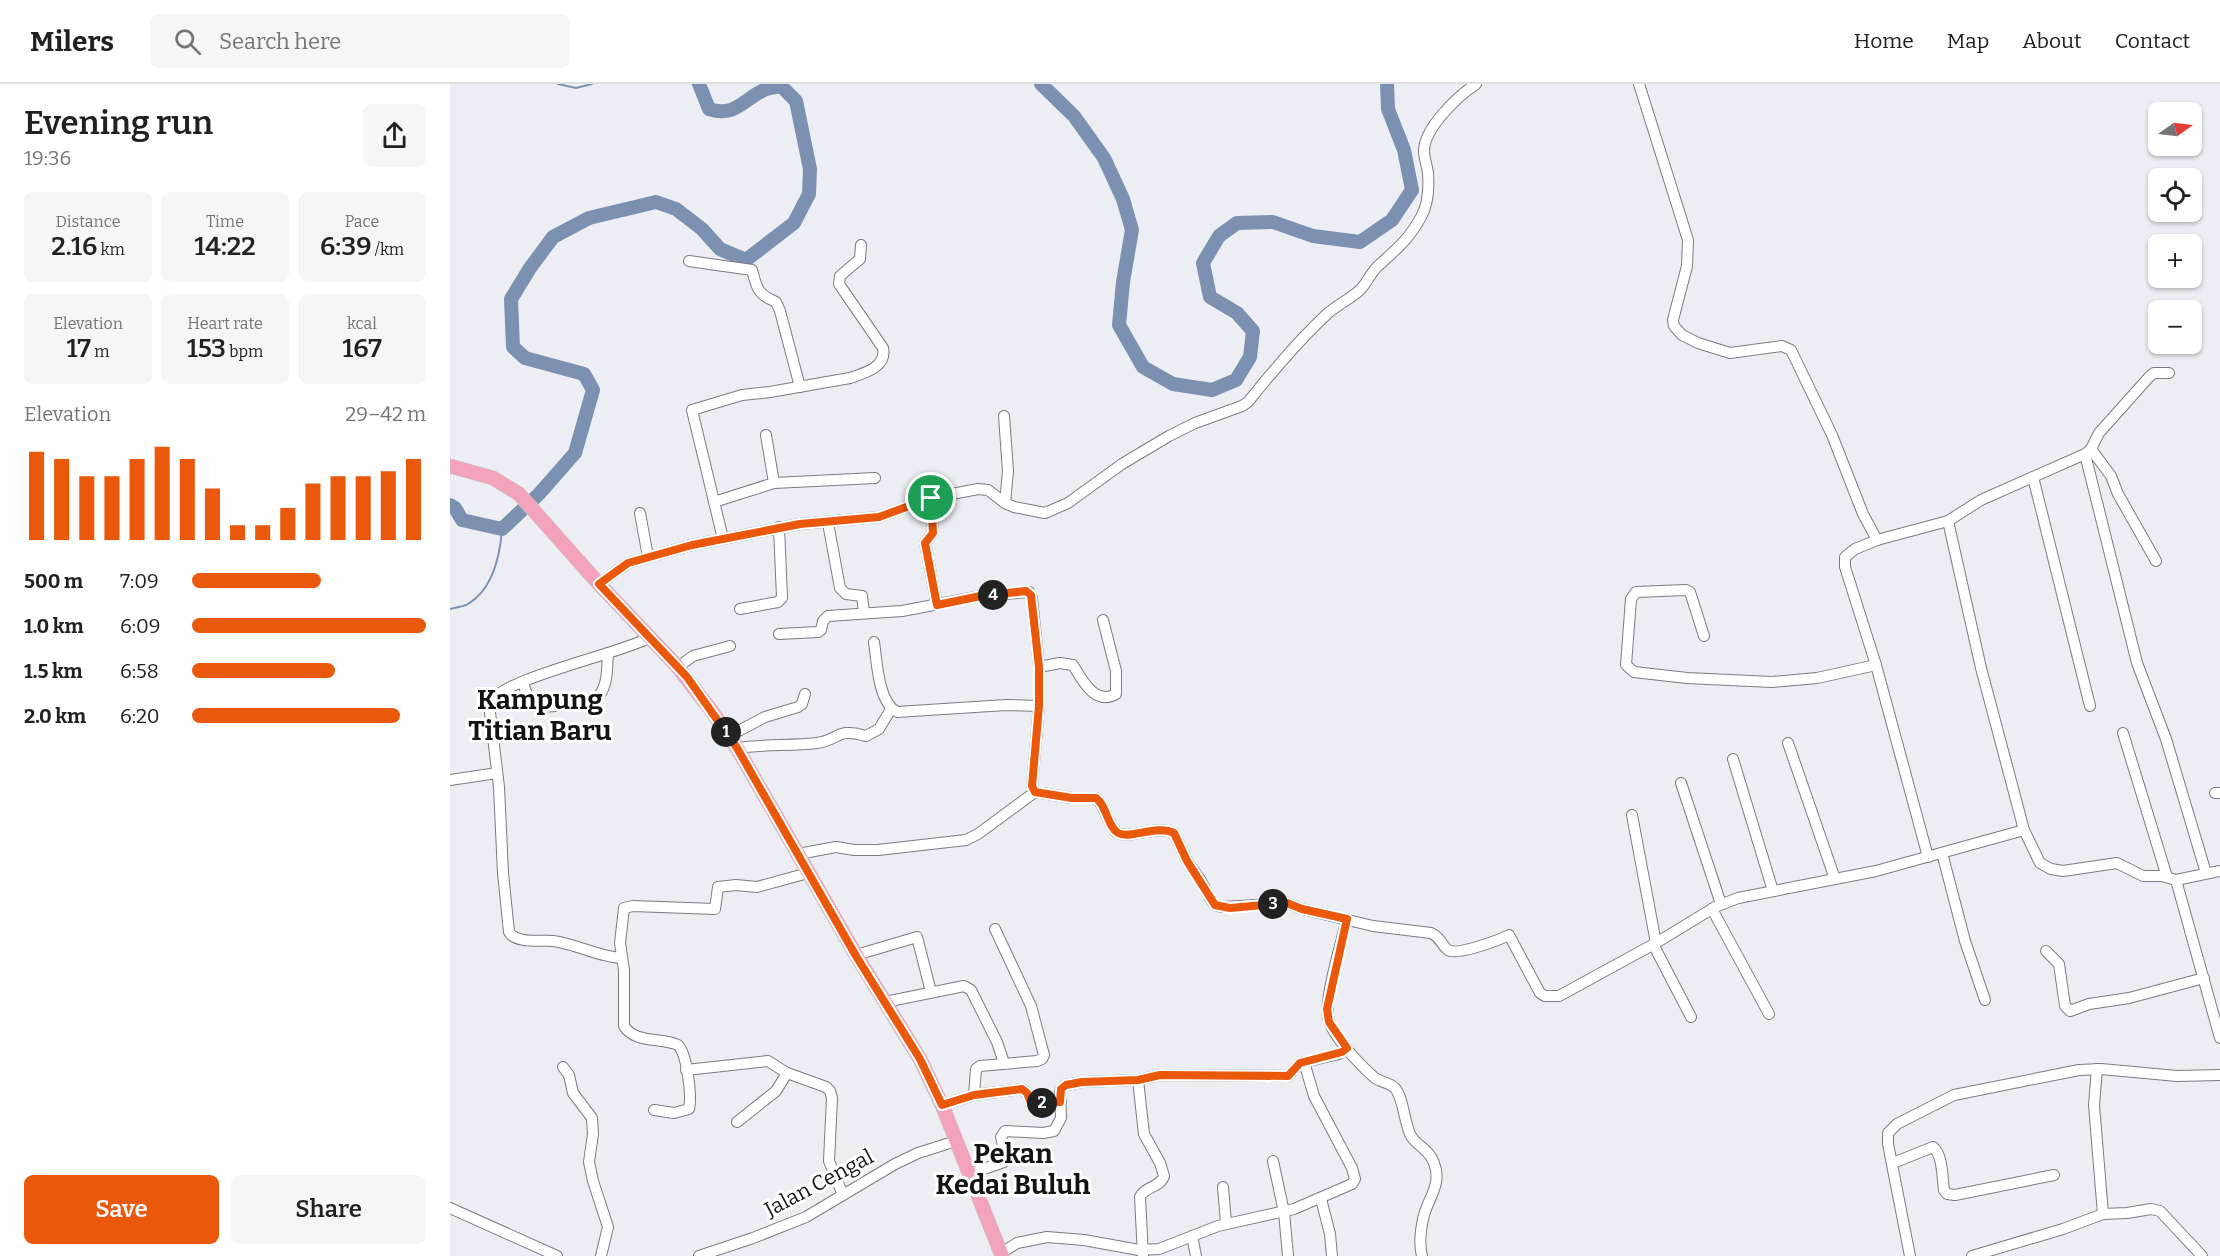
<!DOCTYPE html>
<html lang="en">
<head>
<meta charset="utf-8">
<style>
  body { margin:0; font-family:Bitter,serif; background:#f6f6f6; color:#202124; height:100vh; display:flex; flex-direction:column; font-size:22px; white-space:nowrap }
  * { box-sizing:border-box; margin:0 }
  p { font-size:20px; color:#757577 }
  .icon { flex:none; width:33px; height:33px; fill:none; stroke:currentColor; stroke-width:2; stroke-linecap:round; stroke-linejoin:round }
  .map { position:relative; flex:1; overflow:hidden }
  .panel { display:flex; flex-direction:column; background:#fff; width:450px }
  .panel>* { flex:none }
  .needle { width:39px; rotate:76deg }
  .fabs { position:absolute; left:1698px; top:18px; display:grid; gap:12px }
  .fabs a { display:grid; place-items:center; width:54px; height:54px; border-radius:9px; background:#fff; box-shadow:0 2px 4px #0004; font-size:30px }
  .pin { position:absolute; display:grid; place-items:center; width:51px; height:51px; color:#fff; margin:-26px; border:3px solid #fff; border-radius:50%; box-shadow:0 2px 6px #0007 }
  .km { position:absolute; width:30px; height:30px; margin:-15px; border-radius:50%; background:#222; color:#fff; font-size:16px; line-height:30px; text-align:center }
  .round { display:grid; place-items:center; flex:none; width:63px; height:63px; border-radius:9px; background:#f6f6f6 }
  .summary { display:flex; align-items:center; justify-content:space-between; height:102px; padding:0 24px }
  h1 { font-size:33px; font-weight:600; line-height:45px }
  .metrics { display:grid; grid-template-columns:repeat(3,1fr); gap:9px; height:102px; padding:6px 24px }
  .metrics div { display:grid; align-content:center; border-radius:9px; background:#f6f6f6; text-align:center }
  .metrics b { font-size:26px; font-weight:600 }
  .metrics small { font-size:16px; font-weight:400 }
  .metrics p { font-size:16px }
  .chart { height:168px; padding:12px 24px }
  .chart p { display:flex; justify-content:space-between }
  .chart svg { width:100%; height:108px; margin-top:6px; stroke:#ea580c; stroke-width:6 }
  .action { display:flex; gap:12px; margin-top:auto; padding:12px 24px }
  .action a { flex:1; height:69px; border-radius:9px; background:#ea580c; color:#fff; font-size:24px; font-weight:600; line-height:69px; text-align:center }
  .action a+a { background:#f6f6f6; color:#202124 }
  ul { padding:0 24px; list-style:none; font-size:20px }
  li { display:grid; grid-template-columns:96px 72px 1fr; align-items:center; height:45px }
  li i { height:15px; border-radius:8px; background:#ea580c }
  header { display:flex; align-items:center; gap:36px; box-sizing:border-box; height:84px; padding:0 30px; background:#fff; border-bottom:2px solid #e0e0e0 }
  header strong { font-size:28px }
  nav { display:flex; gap:33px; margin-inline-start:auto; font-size:21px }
  .search { width:420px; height:54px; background:#f6f6f6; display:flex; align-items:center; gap:15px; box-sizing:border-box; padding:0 21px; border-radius:9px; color:#757577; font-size:22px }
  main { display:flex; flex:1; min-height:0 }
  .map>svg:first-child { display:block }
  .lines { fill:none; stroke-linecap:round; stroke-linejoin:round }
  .stream { stroke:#7c91b2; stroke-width:2 }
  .river { stroke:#7c91b2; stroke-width:14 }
  .minor-casing { stroke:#7b7c81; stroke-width:12 }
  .major-casing { stroke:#cbcbcb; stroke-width:15 }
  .minor { stroke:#fff; stroke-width:10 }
  .major { stroke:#f2a3bb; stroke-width:14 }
  .route-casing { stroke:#fff; stroke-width:12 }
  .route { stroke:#ea580c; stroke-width:8 }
  .labels { text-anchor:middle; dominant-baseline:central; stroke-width:6; stroke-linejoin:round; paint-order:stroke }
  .street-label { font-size:21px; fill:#121314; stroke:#fff }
  .district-label { font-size:27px; font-weight:bold; fill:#121314; stroke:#fff }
</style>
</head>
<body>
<header>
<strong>Milers</strong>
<div class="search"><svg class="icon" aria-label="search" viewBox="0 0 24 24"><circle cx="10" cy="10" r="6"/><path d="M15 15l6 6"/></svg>Search here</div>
<nav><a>Home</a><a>Map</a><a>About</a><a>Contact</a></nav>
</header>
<main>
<section class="panel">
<div class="summary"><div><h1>Evening run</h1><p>19:36</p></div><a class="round"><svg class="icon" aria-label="share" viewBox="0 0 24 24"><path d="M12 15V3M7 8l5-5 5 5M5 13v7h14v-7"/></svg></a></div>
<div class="metrics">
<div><p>Distance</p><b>2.16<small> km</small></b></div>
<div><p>Time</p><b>14:22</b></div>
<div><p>Pace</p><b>6:39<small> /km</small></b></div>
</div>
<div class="metrics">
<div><p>Elevation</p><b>17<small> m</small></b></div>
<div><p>Heart rate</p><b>153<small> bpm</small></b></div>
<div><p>kcal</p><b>167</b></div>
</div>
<div class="chart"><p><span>Elevation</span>29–42 m</p>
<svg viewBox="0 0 160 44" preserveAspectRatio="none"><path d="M5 44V8M15 44V11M25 44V18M35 44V18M45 44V11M55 44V6M65 44V11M75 44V23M85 44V38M95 44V38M105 44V31M115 44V21M125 44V18M135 44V18M145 44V16M155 44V11"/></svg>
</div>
<ul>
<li><b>500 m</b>7:09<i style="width:55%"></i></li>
<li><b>1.0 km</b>6:09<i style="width:100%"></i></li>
<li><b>1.5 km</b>6:58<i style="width:61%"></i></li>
<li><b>2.0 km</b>6:20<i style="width:89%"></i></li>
</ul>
<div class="action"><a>Save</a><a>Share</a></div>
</section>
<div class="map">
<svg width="1770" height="1172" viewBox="0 0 1770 1172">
  <rect width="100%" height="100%" fill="#edeef3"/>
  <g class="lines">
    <!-- stream -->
    <g class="stream">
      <path d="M 108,0 L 126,4 L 142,0"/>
      <path d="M 0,525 C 5,523 14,523 18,520 C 43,505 50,472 52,445"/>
    </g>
    <!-- river -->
    <g class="river">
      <path d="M 591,0 L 624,32 L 654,74 L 673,115 L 682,146 L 673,198 L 669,241 L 693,283 L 723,300 L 762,306 L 786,296 L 800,273 L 803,247 L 787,229 L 760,213 L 753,179 L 769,152 L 787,139 L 823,138 L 863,152 L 910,158 L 942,136 L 962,106 L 954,66 L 938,25 L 937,0"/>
      <path d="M 0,421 L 5,424 L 12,436 L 52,445 L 89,410 L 125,369 L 143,306 L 134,290 L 75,274 L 63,263 L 61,215 L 80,184 L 103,153 L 139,134 L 206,118 L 226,125 L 252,145 L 270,165 L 296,176 L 344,139 L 359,110 L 360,85 L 346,17 L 331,2 C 326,3 320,4 316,5 C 294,14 286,34 259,25 L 249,0"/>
    </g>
    <!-- minor casing -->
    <g class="minor-casing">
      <g id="minor">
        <path d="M 1189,0 L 1238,156 L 1237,182 L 1223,236 L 1224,242 L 1232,251 L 1248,259 L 1280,269 L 1332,262 L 1341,266 L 1382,351 L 1413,430 L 1427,456 L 1498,437 L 1531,584 L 1574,746"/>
        <path d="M 239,177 L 302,186 C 307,204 307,210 326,218 L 330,227 L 350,303"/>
        <path d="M 554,332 L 558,387 L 555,419"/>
        <path d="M 316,351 L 324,399"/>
        <path d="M 1641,365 L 1661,392 L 1668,410 L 1706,477"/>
        <path d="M 1635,370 L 1687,579 L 1716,655 L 1756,789"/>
        <path d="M 1583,393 L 1640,622"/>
        <path d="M 481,414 L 483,449 L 475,459 L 487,521"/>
        <path d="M 264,418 L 324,399 L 425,394"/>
        <path d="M 190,429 L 198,473"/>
        <path d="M 1498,437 L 1531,416 L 1635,370 L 1641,365 L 1649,349 L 1700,292 L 1704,289 L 1719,289"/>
        <path d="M 378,439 L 390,504 L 396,510 L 412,512 L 414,529"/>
        <path d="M 273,455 L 242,326 L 292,311 L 320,308 L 400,294 C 415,289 437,283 433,264 L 389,200 L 390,192 L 410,175 L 411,161"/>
        <path d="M 1427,456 L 1405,465 L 1395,473 L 1395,483 L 1426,581 L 1478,773"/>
        <path d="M 149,500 L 178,479 L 242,461 L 350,440 L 429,433 L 481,414 L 528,405 L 538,406 L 555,419 L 564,423 L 595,429 L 618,419 L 672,380 L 719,352 L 745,339 L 792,322 L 798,318 C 822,288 848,257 877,230 C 887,221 900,215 910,206 C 917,199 921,188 929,181 C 948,164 959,155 971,133 C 978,121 979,103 978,89 C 977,81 974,74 974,67 C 974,44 1008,12 1026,0"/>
        <path d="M 290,525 L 328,518 L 332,514 L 329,443"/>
        <path d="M 329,550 L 368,548 L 371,546 L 373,537 L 378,532 L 452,527 L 531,512 L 579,508 L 582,514 L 589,583 L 589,622 L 582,702 L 585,708 L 622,714 L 646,714 C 656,722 658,743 668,749 C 679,756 707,740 724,749 L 737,777 L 751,797 L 760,814 L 765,821 L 772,823 L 837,819 L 852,825 L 923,842 L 981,849 C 992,854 990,860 998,866 C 1007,872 1049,856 1059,851 L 1090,909 L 1095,912 L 1109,912 L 1206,859 L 1265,823 L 1288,814 L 1426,787 L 1574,746 L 1590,779 L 1601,785 L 1613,787 L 1667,779 L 1693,792 L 1712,792 L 1726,796 L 1770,787"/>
        <path d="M 1254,552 L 1240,508 L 1236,506 L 1186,508 L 1181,515 L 1176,581 L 1184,588 L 1237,594 L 1322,598 L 1367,594 L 1426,581"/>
        <path d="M 424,558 C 427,578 428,618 447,628 L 556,621 L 589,622"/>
        <path d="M 228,583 L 243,572 L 280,562"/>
        <path d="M 589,583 L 610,579 L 623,581 C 632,596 645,622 666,610 L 666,587 L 653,536"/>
        <path d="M 73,598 C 75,607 78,616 87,621 C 98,625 143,619 150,610 C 158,600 157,582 158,569"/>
        <path d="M 1673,649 L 1717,793"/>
        <path d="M 279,652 L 315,633 L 348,623 L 352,620 L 355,610"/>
        <path d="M 1338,659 L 1385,795"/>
        <path d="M 287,664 C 314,660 340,662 367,659 C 389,656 387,643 416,652 L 429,645 L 441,625"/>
        <path d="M 1283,675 L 1323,807"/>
        <path d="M 0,696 L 47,689"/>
        <path d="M 1231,699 L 1271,820"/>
        <path d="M 1765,709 L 1770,709"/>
        <path d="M 1182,731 L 1206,859"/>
        <path d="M 1492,769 L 1515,857 L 1535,916"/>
        <path d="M 348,770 L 386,763 L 404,766 L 428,766 L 516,756 L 528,750 L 585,708"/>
        <path d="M 1726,796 L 1770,954"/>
        <path d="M 1262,825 L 1319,930"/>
        <path d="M 897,835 C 892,856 874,916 878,933 C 881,951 911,982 925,994 C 931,998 940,999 945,1004 C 954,1015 954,1039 961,1052 C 968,1063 979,1065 984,1079 C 992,1100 979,1113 974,1131 C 971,1143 969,1160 972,1172"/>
        <path d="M 1203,860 L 1241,933"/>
        <path d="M 1596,867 L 1609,880 L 1615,922 L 1620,927 L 1639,920 L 1679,914 L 1754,894"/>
        <path d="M 406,871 L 467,853 L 481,908"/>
        <path d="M 172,874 C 149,873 127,860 103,857 C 91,856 66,860 59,848 L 53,789 L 49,703 L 39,620 C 46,596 173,569 201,553"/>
        <path d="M 435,918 L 514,902 L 521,906 L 547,958 L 554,979"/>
        <path d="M 113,983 L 119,991 L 123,1009 L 142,1034 L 143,1050 L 139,1078 L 143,1097 L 158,1143 L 151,1172"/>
        <path d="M 1647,985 L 1644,1021 L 1653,1130"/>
        <path d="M 236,986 L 318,977 L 337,989 L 376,1003 L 380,1007 L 382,1014 L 379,1077 L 393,1111"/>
        <path d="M 688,996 L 694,1050 L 710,1079 L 714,1092 C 710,1104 695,1102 690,1113 L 693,1172"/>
        <path d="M 524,1011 L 526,985 L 530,982 L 587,977 L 592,975 L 594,971 L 581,922 L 545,845"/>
        <path d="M 492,1021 L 524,1011 L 572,1005 L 577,1009 L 581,1019 L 611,1018"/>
        <path d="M 204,1026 L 224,1029 L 239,1025 C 242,1012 237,970 228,961 C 212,953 185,960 174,942 L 174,886 L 170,859 L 174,824 L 183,822 L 265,825 L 268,803 L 286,801 L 307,803 L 358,789"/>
        <path d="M 287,1038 L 326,1007 L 337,989"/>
        <path d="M 823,1077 L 834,1128 L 838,1172"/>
        <path d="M 1443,1079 L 1483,1063 C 1493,1071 1492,1093 1494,1106 L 1497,1110 L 1505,1111 L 1604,1091"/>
        <path d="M 519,1090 L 554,1078 L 555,1071 L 551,1053 L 555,1047 L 593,1049 L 604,1047 L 611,1034 L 610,1008 L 611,1005 L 616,1001 L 632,998 L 688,996 L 710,991 L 838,992 L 850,979 L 889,970 L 897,964"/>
        <path d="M 773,1103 L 776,1139"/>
        <path d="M 871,1115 L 880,1150 L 882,1172"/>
        <path d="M 0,1124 L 107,1172"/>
        <path d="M 742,1152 L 746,1172"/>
        <path d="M 551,1169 L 567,1159 L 597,1153 L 634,1156 L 689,1166 L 709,1165 L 768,1142 L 844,1125 L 902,1100 L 905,1095 L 902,1084 L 864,1012 L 854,978"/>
        <path d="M 249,1172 L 303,1154 L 356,1133 L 445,1080 L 468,1069 L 506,1057"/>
        <path d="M 1460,1172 L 1438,1060 L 1438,1049 L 1447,1040 L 1504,1011 L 1629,986 L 1651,985 L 1727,992 L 1770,991"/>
        <path d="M 1522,1172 L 1613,1145 L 1653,1130 L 1677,1129 L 1701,1125 L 1710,1127 L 1752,1172"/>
      </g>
    </g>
    <!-- major casing -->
    <g class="major-casing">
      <path id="major" d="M 0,382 L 43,394 L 69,410 L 149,500 L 226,581 L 261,626 L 287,664 L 406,871 L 470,975 L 492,1021 L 552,1172"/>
    </g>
    <!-- minor -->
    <use href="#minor" class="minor"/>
    <!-- major -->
    <use href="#major" class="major"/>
  </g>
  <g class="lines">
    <!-- route casing -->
    <g class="route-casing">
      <path id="route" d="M 481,414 L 483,449 L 475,459 L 487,521 L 531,512 L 576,507 L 581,511 L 589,583 L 589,622 L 582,702 L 585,708 L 622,714 L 646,714 C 657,722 657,742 668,749 C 679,756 707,740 724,749 L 737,777 L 765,821 L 780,824 L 837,819 L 852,825 L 897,835 L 877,925 L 879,938 L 897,964 L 892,968 L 850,979 L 838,992 L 710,991 L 688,996 L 632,998 L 616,1001 L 611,1005 L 610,1018 L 581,1019 L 577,1009 L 572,1005 L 524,1011 L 492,1021 L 470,975 L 406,872 L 287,664 L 237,593 L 149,500 L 178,479 L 242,461 L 350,440 L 429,433 Z"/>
    </g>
    <!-- route -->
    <use href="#route" class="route"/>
  </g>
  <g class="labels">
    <!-- street labels -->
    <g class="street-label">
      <text transform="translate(369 1099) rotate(-28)">Jalan Cengal</text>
    </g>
    <!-- district labels -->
    <g class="district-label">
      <text x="90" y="616">Kampung<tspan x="90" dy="31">Titian Baru</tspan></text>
      <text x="563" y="1070">Pekan<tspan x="563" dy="31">Kedai Buluh</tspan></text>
    </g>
  </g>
</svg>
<div class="fabs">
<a><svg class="needle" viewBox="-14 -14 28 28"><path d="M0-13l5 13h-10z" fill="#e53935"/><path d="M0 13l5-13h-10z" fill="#757577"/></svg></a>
<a><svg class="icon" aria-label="locate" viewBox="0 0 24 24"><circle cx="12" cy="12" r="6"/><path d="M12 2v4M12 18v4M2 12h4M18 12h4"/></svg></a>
<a>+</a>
<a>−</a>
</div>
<div class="pin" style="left:481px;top:414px;background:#1e9e55"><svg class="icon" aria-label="arrive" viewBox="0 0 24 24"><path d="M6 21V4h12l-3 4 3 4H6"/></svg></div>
<b class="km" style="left:276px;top:648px">1</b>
<b class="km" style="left:592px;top:1019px">2</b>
<b class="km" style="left:823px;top:820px">3</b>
<b class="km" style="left:543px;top:511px">4</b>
</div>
</main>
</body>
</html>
